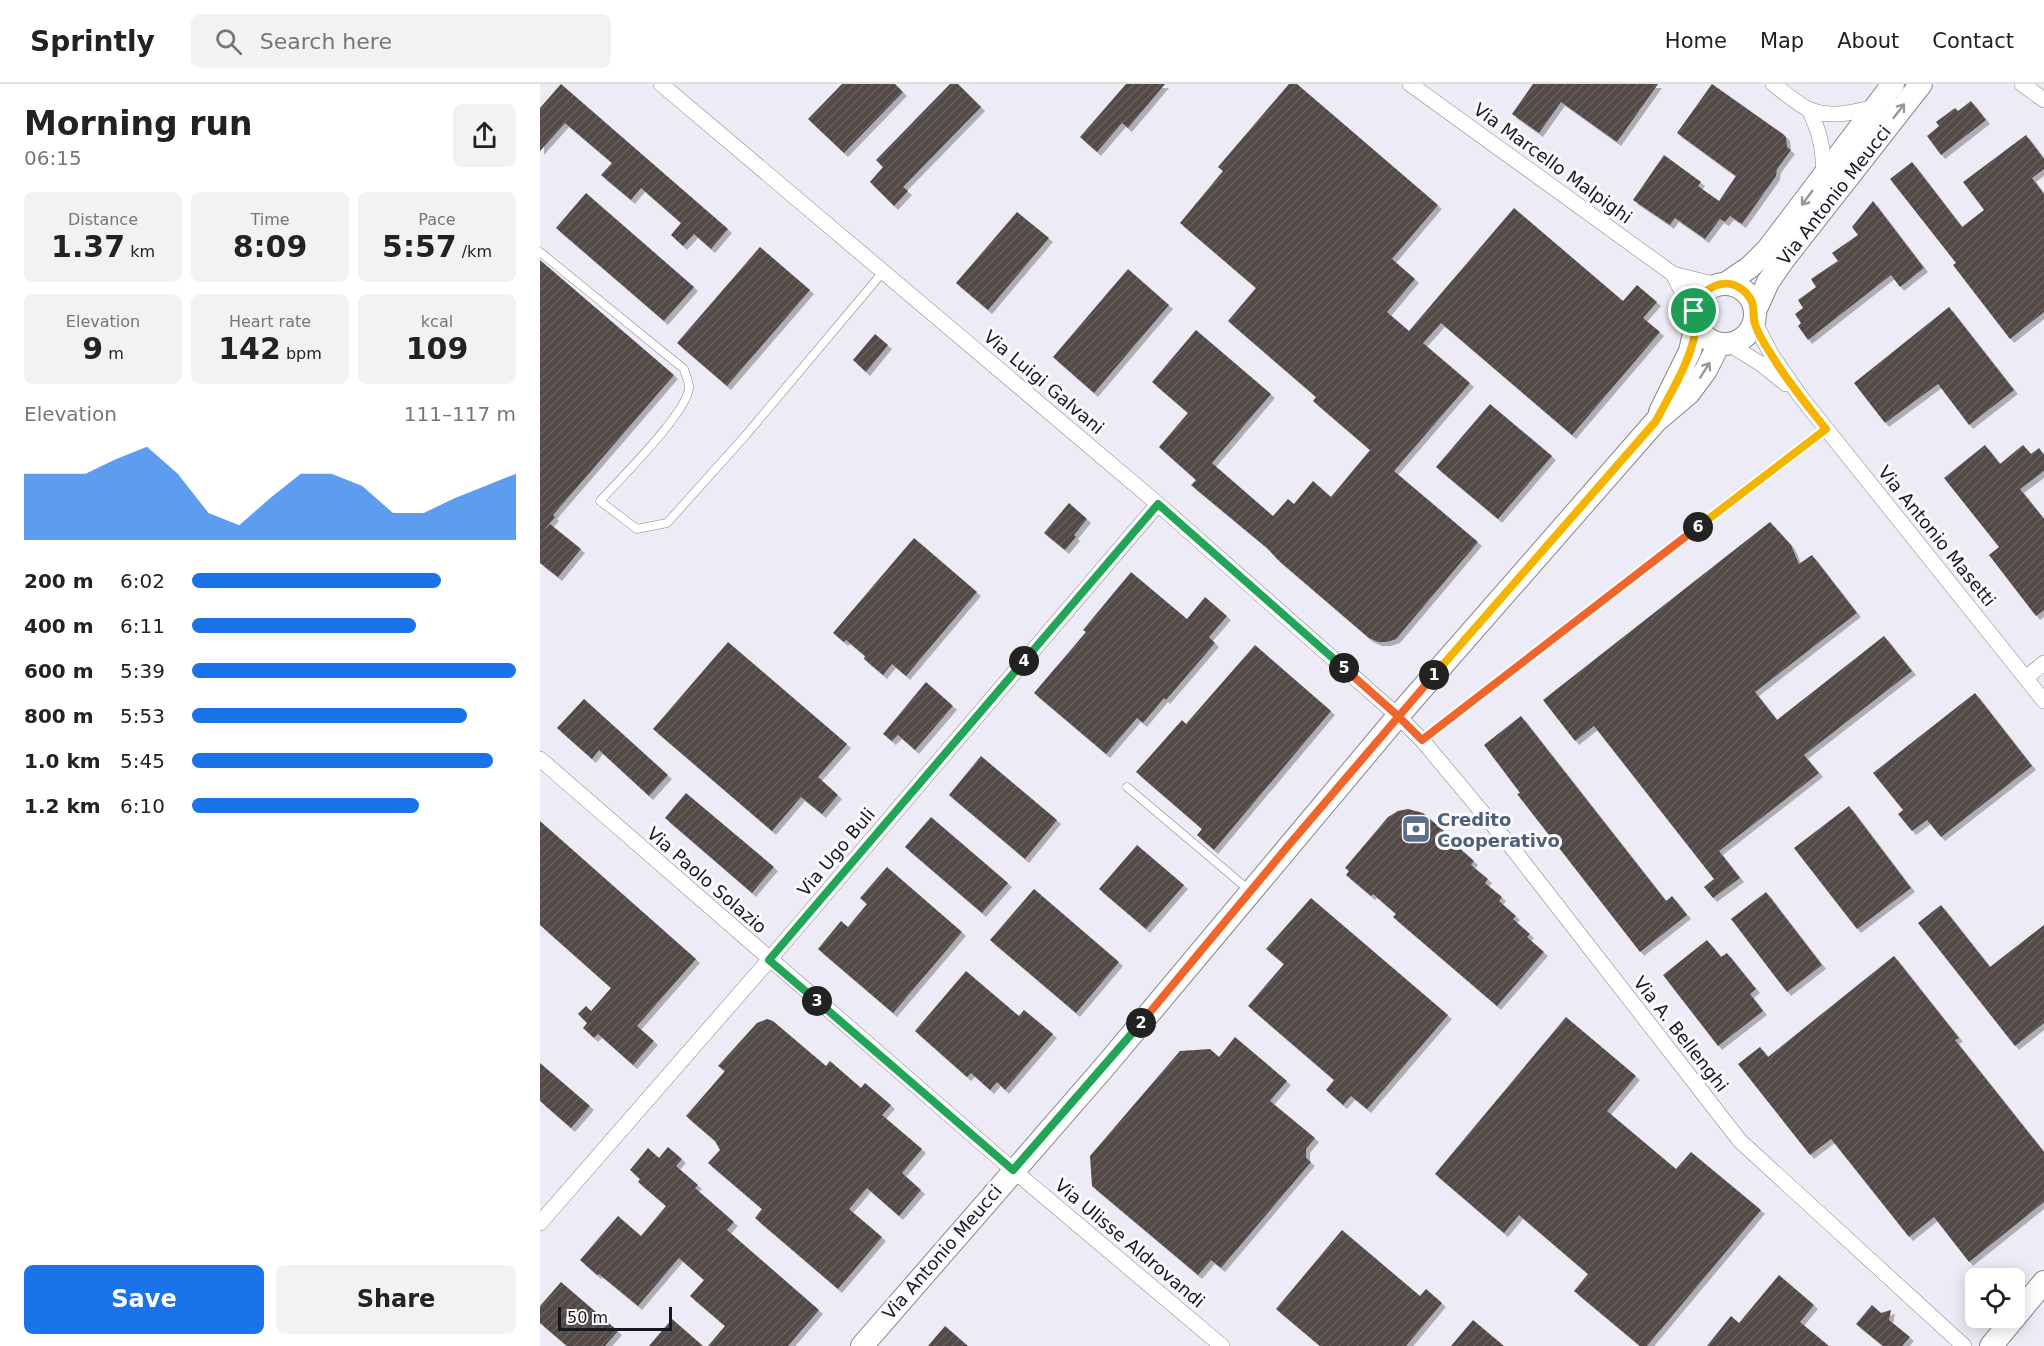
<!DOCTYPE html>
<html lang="en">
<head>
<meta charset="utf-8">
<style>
  body { margin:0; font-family:"DejaVu Sans",sans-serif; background:#f2f2f2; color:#222; height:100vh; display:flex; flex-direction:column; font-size:22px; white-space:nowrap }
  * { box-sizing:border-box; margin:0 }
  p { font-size:20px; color:#767676 }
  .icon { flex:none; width:33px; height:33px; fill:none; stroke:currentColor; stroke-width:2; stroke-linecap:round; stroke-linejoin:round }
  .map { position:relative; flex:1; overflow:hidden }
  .sheet { display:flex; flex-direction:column; background:#fff; width:540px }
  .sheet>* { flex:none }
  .tools { position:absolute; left:1425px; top:1184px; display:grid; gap:12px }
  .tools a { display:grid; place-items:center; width:60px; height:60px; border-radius:9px; background:#fff; box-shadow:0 3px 15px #0003; font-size:30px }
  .scale { position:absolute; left:18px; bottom:15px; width:114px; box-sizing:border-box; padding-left:6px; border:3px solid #19181c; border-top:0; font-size:16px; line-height:21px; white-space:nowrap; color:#19181c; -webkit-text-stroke:4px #fafafe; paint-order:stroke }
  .pin { position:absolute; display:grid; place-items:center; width:51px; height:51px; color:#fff; margin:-26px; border:3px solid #fff; border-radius:50%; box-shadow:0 2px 6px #0007 }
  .km { position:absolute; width:30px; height:30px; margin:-15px; border-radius:50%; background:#222; color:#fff; font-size:16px; line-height:30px; text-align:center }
  .round { display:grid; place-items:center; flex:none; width:63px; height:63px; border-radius:9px; background:#f2f2f2 }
  .headline { display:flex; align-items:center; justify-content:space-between; height:102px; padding:0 24px }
  h1 { font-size:33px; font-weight:800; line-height:45px }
  .metrics { display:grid; grid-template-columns:repeat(3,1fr); gap:9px; height:102px; padding:6px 24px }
  .metrics div { display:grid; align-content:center; border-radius:9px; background:#f2f2f2; text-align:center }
  .metrics b { font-size:30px; font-weight:800 }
  .metrics small { font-size:16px; font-weight:400 }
  .metrics p { font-size:16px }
  .chart { height:168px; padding:12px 24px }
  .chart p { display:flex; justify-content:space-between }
  .chart svg { width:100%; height:108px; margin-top:6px; fill:#1a73e8; opacity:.7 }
  .action { display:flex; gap:12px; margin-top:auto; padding:12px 24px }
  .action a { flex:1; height:69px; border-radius:9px; background:#1a73e8; color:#fff; font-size:24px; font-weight:800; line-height:69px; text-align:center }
  .action a+a { background:#f2f2f2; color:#222 }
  ul { padding:0 24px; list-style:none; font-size:20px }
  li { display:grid; grid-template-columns:96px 72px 1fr; align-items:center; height:45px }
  li i { height:15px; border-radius:8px; background:#1a73e8 }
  header { display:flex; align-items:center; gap:36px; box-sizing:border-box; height:84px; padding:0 30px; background:#fff; border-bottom:2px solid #e0e0e0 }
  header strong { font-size:28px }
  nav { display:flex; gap:33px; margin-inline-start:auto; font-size:21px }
  .search { width:420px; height:54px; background:#f2f2f2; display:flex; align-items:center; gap:15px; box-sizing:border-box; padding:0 21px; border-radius:9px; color:#767676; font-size:22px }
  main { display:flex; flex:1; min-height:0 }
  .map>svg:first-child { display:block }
  .building { fill:url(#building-hatch); filter:url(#shadow) }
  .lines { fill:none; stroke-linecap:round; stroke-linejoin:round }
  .lane-casing { stroke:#87868f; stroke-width:9 }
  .street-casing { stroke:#87868f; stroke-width:16 }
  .secondary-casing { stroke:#87868f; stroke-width:24 }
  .lane { stroke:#fff; stroke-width:8 }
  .street { stroke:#fff; stroke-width:15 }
  .secondary { stroke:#fff; stroke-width:22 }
  .oneway { stroke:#989799 }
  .split-1-casing { stroke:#fff; stroke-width:12 }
  .split-2-casing { stroke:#fff; stroke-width:12 }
  .split-3-casing { stroke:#fff; stroke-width:12 }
  .split-4-casing { stroke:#fff; stroke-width:12 }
  .split-5-casing { stroke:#fff; stroke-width:12 }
  .split-6-casing { stroke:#fff; stroke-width:12 }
  .split-7-casing { stroke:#fff; stroke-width:12 }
  .split-1 { stroke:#f5b400; stroke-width:8 }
  .split-2 { stroke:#f0652b; stroke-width:8 }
  .split-3 { stroke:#22a559; stroke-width:8 }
  .split-4 { stroke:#22a559; stroke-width:8 }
  .split-5 { stroke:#22a559; stroke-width:8 }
  .split-6 { stroke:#f0652b; stroke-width:8 }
  .split-7 { stroke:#f5b400; stroke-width:8 }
  .labels { text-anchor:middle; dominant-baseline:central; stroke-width:6; stroke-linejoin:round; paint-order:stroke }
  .street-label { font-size:18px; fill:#19181c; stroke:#fafafe }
  .service-label { font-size:18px; font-weight:bold; fill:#4e5e75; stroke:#fafafe; text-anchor:start }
</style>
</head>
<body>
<header>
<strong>Sprintly</strong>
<div class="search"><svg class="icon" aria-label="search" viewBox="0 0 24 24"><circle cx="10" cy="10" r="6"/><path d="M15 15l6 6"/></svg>Search here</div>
<nav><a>Home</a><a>Map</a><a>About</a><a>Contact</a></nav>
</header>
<main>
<section class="sheet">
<div class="headline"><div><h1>Morning run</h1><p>06:15</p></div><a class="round"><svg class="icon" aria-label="share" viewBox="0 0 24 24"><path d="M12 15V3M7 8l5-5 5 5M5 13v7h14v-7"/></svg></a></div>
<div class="metrics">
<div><p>Distance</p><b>1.37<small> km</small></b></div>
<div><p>Time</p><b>8:09</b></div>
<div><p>Pace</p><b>5:57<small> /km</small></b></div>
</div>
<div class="metrics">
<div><p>Elevation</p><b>9<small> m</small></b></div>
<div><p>Heart rate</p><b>142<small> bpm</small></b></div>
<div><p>kcal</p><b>109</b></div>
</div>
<div class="chart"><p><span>Elevation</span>111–117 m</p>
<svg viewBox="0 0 160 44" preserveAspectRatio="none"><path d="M0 44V17L10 17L20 17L30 11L40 6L50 17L60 33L70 38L80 27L90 17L100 17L110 22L120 33L130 33L140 27L150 22L160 17V44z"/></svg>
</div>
<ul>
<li><b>200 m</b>6:02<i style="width:77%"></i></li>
<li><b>400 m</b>6:11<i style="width:69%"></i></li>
<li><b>600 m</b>5:39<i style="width:100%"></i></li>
<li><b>800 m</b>5:53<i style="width:85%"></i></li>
<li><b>1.0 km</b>5:45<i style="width:93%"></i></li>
<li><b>1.2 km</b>6:10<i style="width:70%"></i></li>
</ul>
<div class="action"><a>Save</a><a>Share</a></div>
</section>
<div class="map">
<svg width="1504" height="1262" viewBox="0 0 1504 1262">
  <defs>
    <pattern id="building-hatch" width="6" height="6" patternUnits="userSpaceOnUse" patternTransform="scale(1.5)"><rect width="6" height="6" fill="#524946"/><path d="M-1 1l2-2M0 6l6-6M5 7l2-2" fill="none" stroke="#67605d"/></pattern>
    <filter id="shadow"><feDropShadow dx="4" dy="4" stdDeviation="0" flood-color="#0004"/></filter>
  </defs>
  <rect width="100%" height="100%" fill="#edebf5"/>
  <!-- building -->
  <g class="building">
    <path d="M 21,0 L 188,145 L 171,165 L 154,150 L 143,162 L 131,151 L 141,139 L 101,104 L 91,116 L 61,91 L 72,79 L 25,39 L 0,67 L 0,24 Z"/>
    <path d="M 302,0 L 355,0 L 363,8 L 304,69 L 268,35 Z"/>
    <path d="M 410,0 L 418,0 L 441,23 L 363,103 L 368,107 L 354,122 L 330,98 L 343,83 L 336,76 Z"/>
    <path d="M 586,0 L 625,0 L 588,44 L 582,39 L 557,68 L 540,53 Z"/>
    <path d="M 749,0 L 757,0 L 898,121 L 852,175 L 875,195 L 847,228 L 869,247 L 974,124 L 1083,217 L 1097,201 L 1117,218 L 1103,234 L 1120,248 L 1032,351 L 901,239 L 883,259 L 930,299 L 854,387 L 938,458 L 856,555 L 847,558 L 838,558 L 829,554 L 738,476 L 727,464 L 651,401 L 656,396 L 619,363 L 648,329 L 612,298 L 656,246 L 731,310 L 672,379 L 733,432 L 748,415 L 754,420 L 773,397 L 791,413 L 830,366 L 773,317 L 776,313 L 688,237 L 716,204 L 640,139 L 683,87 L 678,83 Z"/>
    <path d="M 993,0 L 1118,0 L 1077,58 L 1021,18 L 999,49 L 972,30 Z"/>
    <path d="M 1172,0 L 1243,50 L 1246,53 L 1247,63 L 1251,66 L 1237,85 L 1236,92 L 1202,140 L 1190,132 L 1185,138 L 1180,135 L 1165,155 L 1135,134 L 1130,141 L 1093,116 L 1124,71 L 1161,98 L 1158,102 L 1179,117 L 1196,92 L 1137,49 Z"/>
    <path d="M 1431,17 L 1446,36 L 1401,71 L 1387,52 L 1399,42 L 1396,38 L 1415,24 L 1418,27 Z"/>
    <path d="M 1486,51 L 1504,75 L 1504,85 L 1492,94 L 1504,110 L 1504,228 L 1470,255 L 1413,181 L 1416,179 L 1350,95 L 1372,78 L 1422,143 L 1444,126 L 1423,98 Z"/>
    <path d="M 46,109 L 154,203 L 124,237 L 16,144 Z"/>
    <path d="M 1333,117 L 1384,184 L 1360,203 L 1351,191 L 1268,256 L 1258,242 L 1261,239 L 1255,230 L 1263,224 L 1258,216 L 1276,203 L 1271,195 L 1298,177 L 1292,169 L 1318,151 L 1312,143 Z"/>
    <path d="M 477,128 L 509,154 L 448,226 L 416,199 Z"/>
    <path d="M 220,163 L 270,206 L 187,302 L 137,259 Z"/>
    <path d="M 0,176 L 134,291 L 13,431 L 15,433 L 4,446 L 10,440 L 41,465 L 18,493 L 0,479 Z"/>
    <path d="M 588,185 L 629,221 L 554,309 L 513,273 Z"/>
    <path d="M 1409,223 L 1474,306 L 1429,341 L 1398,300 L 1345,339 L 1314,299 Z"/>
    <path d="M 335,250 L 348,261 L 326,288 L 313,276 Z"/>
    <path d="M 950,320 L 1012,372 L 958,435 L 896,383 Z"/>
    <path d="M 1445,361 L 1460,380 L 1483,361 L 1491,370 L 1499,364 L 1504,371 L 1504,387 L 1480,405 L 1504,435 L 1504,526 L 1496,532 L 1449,471 L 1459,463 L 1404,394 Z"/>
    <path d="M 529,419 L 547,435 L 534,451 L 536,453 L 525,466 L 504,449 Z"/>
    <path d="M 1230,438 L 1251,461 L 1259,480 L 1272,471 L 1317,529 L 1215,608 L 1237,636 L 1344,552 L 1372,587 L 1264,671 L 1279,689 L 1179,767 L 1200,794 L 1173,814 L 1164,803 L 1174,795 L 1054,642 L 1035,657 L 1003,616 Z"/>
    <path d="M 374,454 L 437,508 L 366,592 L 352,580 L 343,591 L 324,575 L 325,572 L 306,556 L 304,558 L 293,549 Z"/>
    <path d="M 591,488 L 647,535 L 665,513 L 687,532 L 669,553 L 675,559 L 626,616 L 624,614 L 603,639 L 597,634 L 566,670 L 494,609 L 546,548 L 543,546 Z"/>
    <path d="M 188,558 L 307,660 L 278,693 L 298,711 L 282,730 L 261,713 L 232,747 L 113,645 Z"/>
    <path d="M 715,561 L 791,627 L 674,766 L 657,751 L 662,745 L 596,688 L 642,636 L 646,640 Z"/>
    <path d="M 386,598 L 413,622 L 375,666 L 358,651 L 352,657 L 343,650 Z"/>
    <path d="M 1435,609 L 1492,682 L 1401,753 L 1387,736 L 1372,747 L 1358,730 L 1363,726 L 1333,689 Z"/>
    <path d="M 44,615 L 128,691 L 109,712 L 59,666 L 52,675 L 17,644 Z"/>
    <path d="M 981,632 L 1126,817 L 1132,812 L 1147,831 L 1100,868 L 977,710 L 980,709 L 944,661 Z"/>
    <path d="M 441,672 L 517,736 L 485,775 L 409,711 Z"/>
    <path d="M 146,709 L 234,783 L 212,809 L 125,734 Z"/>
    <path d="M 1309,722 L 1371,804 L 1317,845 L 1254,764 Z"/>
    <path d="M 868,725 L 883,729 L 918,759 L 916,761 L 934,777 L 931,781 L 948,795 L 945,799 L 962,813 L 959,817 L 976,832 L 973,835 L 990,850 L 987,853 L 1004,868 L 957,922 L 853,833 L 856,830 L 833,810 L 831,812 L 806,791 L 809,787 L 805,784 L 848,733 L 858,727 Z"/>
    <path d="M 391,733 L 468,799 L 442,829 L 365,763 Z"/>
    <path d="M 0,737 L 156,875 L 97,942 L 114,957 L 93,981 L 58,950 L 54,954 L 43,944 L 47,939 L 38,930 L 46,922 L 51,927 L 71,904 L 0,841 Z"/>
    <path d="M 597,761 L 644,801 L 606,845 L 559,805 Z"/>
    <path d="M 347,783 L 422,848 L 353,929 L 278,865 L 301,837 L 308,843 L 327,820 L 320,814 Z"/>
    <path d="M 494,805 L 579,878 L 536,929 L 450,856 Z"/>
    <path d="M 1226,808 L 1282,881 L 1247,908 L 1191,835 Z"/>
    <path d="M 771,814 L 908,931 L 827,1025 L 811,1012 L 803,1021 L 786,1006 L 794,996 L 708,922 L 744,880 L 726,865 Z"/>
    <path d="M 1401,821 L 1450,883 L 1504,841 L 1504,939 L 1475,962 L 1378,839 Z"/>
    <path d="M 1167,856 L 1181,873 L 1187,869 L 1216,905 L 1210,910 L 1223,927 L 1178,962 L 1123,891 Z"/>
    <path d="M 1354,872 L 1419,954 L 1415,956 L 1504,1068 L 1504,1118 L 1429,1178 L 1394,1133 L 1369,1153 L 1291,1055 L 1270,1071 L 1198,980 L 1220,963 L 1228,973 Z"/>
    <path d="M 426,887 L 479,932 L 484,926 L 513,950 L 465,1006 L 457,998 L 450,1006 L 431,989 L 427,993 L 375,947 Z"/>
    <path d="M 1026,933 L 1096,992 L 1067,1027 L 1136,1085 L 1151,1068 L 1221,1126 L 1107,1262 L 1100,1262 L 1034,1207 L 1048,1190 L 979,1131 L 964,1149 L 895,1090 Z"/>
    <path d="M 227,935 L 233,937 L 286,982 L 290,977 L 321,1004 L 325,999 L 351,1021 L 342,1031 L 382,1065 L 362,1089 L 381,1106 L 359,1132 L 327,1104 L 309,1125 L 342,1153 L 298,1205 L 215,1134 L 222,1125 L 168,1079 L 180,1066 L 175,1057 L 146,1032 L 185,987 L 178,982 L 217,939 Z"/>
    <path d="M 695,953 L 747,997 L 730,1017 L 775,1054 L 766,1065 L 766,1074 L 771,1078 L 681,1184 L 671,1176 L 658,1191 L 552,1102 L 550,1072 L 640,967 L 670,965 L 679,973 Z"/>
    <path d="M 0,979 L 50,1022 L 31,1044 L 0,1017 Z"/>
    <path d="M 128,1063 L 142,1075 L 136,1082 L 158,1101 L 155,1104 L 194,1138 L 187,1146 L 279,1226 L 248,1262 L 168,1262 L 185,1242 L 150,1212 L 164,1196 L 139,1174 L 98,1222 L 59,1190 L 57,1191 L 40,1176 L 78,1132 L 101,1152 L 126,1122 L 98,1098 L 100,1095 L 90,1086 L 108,1064 L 119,1074 Z"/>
    <path d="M 802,1146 L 880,1212 L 886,1205 L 902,1219 L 866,1262 L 780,1262 L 736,1225 Z"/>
    <path d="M 1239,1191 L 1274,1221 L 1260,1238 L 1289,1262 L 1167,1262 L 1191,1232 L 1199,1239 Z"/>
    <path d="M 21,1198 L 78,1247 L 65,1262 L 27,1262 L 0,1239 L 0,1222 Z"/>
    <path d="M 1332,1221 L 1341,1229 L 1351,1226 L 1349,1236 L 1370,1253 L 1362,1262 L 1343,1262 L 1316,1240 Z"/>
    <path d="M 132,1235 L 163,1262 L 109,1262 Z"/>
    <path d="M 933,1236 L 964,1262 L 911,1262 Z"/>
    <path d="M 405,1242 L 428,1262 L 388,1262 Z"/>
  </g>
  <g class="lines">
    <!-- lane casing -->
    <g class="lane-casing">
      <g id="lane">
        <path d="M 0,168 L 144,285 C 145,290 149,297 149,303 C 149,327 79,396 60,417 L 97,445 L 127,439 L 206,351 L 343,188"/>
        <path d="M 882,656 L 1286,345"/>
        <path d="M 587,703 L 709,806"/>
      </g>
    </g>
    <!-- street casing -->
    <g class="street-casing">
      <g id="street">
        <path d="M 121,0 L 618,420 L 858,632 L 882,656 L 973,765 L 1200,1057 L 1424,1262"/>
        <path d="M 870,0 L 1133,190 L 1177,201"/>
        <path d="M 1233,0 C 1244,8 1256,19 1268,25 C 1289,35 1315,28 1335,23"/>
        <path d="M 1482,0 L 1504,16"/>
        <path d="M 1269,26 C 1281,50 1283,65 1284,91"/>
        <path d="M 1133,190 L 1154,232"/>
        <path d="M 1214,237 L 1231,270 L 1260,312 L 1504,617"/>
        <path d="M 1189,260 L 1221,280 L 1246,300"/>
        <path d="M 1487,593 L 1504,579"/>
        <path d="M 0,675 L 473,1086 L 682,1262"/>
        <path d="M 0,1139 L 229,876 L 618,420"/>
      </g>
    </g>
    <!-- secondary casing -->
    <g class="secondary-casing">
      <g id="secondary">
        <circle cx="1185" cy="230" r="30"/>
        <path d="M 1185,200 L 1210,183 L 1228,165 L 1353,0"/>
        <path d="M 1215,227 L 1228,198 L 1244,175 L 1381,0"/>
        <path d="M 1120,328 L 1150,267 L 1156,241"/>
        <path d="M 322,1262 L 567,980 L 858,632 L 1116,337 L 1149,309 L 1166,286 L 1179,260"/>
        <path d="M 1451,1262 L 1504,1198"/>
      </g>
    </g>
    <!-- lane -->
    <use href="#lane" class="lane"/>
    <!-- street -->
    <use href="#street" class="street"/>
    <!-- secondary -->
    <use href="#secondary" class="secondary"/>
  </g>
  <!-- one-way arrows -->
  <defs><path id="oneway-shaft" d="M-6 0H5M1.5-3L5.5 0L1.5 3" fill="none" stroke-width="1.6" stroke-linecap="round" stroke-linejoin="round" transform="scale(1.5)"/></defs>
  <g class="oneway">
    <use href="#oneway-shaft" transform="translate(1359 27) rotate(-52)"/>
    <use href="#oneway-shaft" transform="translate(1267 114) rotate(127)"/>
    <use href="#oneway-shaft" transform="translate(1165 286) rotate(-58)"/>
  </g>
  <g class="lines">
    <!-- split-1 casing -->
    <g class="split-1-casing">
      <path id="split-1" d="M 894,591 L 1116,337 C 1130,310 1154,272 1156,241 C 1156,237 1154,232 1154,227"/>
    </g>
    <!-- split-2 casing -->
    <g class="split-2-casing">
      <path id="split-2" d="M 601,939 L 748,762 L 894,591"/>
    </g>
    <!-- split-3 casing -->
    <g class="split-3-casing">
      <path id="split-3" d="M 277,917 L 473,1086 L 601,939"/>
    </g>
    <!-- split-4 casing -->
    <g class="split-4-casing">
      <path id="split-4" d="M 277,917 L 229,876 L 484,577"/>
    </g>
    <!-- split-5 casing -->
    <g class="split-5-casing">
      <path id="split-5" d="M 484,577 L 618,420 L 804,584"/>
    </g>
    <!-- split-6 casing -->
    <g class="split-6-casing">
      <path id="split-6" d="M 804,584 L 858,632 L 882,656 L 1158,443"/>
    </g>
    <!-- split-7 casing -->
    <g class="split-7-casing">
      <path id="split-7" d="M 1154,227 C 1160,203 1188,189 1207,210 C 1215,219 1213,227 1214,236 C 1216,246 1225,261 1231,270 C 1246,296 1267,321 1286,345 L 1158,443"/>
    </g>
    <!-- split-1 -->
    <use href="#split-1" class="split-1"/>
    <!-- split-2 -->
    <use href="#split-2" class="split-2"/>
    <!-- split-3 -->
    <use href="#split-3" class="split-3"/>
    <!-- split-4 -->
    <use href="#split-4" class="split-4"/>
    <!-- split-5 -->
    <use href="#split-5" class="split-5"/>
    <!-- split-6 -->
    <use href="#split-6" class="split-6"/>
    <!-- split-7 -->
    <use href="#split-7" class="split-7"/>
  </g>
  <!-- icons -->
  <defs>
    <g id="bank-square" transform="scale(1.5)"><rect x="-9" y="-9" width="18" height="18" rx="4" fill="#5c6f8a" stroke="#fafafe"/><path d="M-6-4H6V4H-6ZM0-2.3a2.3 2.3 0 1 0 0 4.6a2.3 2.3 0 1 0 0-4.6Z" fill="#fff"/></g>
  </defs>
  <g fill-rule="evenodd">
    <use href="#bank-square" x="876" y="745"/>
  </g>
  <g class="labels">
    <!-- street labels -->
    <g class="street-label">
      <text transform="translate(1013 79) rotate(36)">Via Marcello Malpighi</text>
      <text transform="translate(1294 111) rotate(-52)">Via Antonio Meucci</text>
      <text transform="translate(504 298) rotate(40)">Via Luigi Galvani</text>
      <text transform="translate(1397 452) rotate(51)">Via Antonio Masetti</text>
      <text transform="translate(296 768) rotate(-50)">Via Ugo Buli</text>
      <text transform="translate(167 796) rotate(41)">Via Paolo Solazio</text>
      <text transform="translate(1141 950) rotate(52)">Via A. Bellenghi</text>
      <text transform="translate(590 1159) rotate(40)">Via Ulisse Aldrovandi</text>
      <text transform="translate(402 1168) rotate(-49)">Via Antonio Meucci</text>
    </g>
    <!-- service labels -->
    <g class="service-label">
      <text x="897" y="735">Credito<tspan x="897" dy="21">Cooperativo</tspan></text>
    </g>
  </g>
</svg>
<div class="tools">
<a><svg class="icon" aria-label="locate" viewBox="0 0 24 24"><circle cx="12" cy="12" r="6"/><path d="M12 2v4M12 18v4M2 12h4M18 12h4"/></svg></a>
</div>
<div class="scale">50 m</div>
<div class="pin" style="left:1154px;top:227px;background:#1e9e55"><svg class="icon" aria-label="arrive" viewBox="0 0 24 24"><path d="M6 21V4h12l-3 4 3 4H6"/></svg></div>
<b class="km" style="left:894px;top:591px">1</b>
<b class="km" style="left:601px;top:939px">2</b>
<b class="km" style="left:277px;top:917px">3</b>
<b class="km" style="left:484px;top:577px">4</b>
<b class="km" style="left:804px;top:584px">5</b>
<b class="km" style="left:1158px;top:443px">6</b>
</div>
</main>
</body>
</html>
